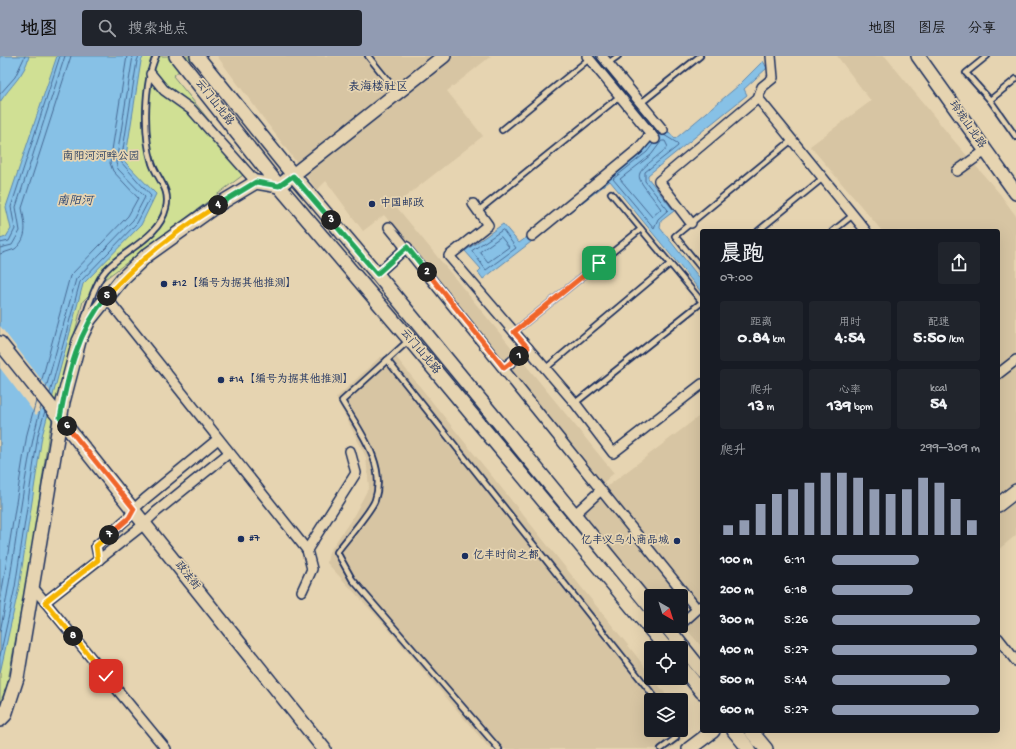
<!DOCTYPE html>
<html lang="zh">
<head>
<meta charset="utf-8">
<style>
  body { margin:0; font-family:"Gochi Hand","LXGW WenKai TC",sans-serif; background:#20242c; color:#f1f3f6; height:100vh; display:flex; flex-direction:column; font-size:15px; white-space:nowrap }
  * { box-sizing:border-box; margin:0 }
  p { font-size:13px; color:#9ea1a6 }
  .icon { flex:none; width:22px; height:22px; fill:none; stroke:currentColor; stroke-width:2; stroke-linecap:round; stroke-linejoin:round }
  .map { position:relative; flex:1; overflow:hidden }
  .details { position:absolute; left:700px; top:173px; width:300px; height:504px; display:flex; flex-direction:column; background:#171b24; border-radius:4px; box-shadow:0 4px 16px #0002 }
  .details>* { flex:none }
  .needle { width:26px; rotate:141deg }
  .tools { position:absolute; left:644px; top:533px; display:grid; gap:8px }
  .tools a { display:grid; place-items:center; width:44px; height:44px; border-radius:4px; background:#171b24; box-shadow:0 4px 16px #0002; font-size:20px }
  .pin { position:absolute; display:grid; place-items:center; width:34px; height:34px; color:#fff; margin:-17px; border-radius:8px; box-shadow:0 2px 6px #0006 }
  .km { position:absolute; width:20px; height:20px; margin:-10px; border-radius:50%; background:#222; color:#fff; font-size:11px; line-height:20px; text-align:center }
  .round { display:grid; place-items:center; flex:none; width:42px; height:42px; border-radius:4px; background:#20242c }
  .headline { display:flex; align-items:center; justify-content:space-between; height:68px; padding:0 20px }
  h1 { font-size:22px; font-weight:700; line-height:30px }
  .figures { display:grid; grid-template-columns:repeat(3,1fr); gap:6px; height:68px; padding:4px 20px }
  .figures div { display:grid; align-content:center; border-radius:4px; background:#20242c; text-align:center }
  .figures b { font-size:17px; font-weight:700 }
  .figures small { font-size:11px; font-weight:400 }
  .figures p { font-size:11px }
  .chart { height:112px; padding:8px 20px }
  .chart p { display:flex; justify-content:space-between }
  .chart svg { width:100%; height:72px; margin-top:4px; stroke:#919bb2; stroke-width:6 }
  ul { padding:0 20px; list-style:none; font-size:13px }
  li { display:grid; grid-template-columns:64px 48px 1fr; align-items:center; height:30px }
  li i { height:10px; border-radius:5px; background:#919bb2 }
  header { display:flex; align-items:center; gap:24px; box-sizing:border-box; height:56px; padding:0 20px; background:#919bb2; color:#111 }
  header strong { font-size:19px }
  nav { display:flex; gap:22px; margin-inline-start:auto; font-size:14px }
  .search { width:280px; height:36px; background:#20242c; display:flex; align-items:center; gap:10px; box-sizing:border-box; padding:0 14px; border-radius:4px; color:#9ea1a6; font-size:15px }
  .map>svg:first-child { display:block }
  .built { fill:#d7c5a3 }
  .green { fill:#d0e094; stroke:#768879 }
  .water { fill:#87c1e6; stroke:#5c87b0 }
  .pier { fill:#e6d4b1 }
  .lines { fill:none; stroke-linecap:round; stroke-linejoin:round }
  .shore { stroke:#466994; stroke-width:1 }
  .lane-casing { stroke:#1b2f5e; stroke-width:8 }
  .street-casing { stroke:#1b2f5e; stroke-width:12 }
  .secondary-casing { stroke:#1b2f5e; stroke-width:16 }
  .lane { stroke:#e6d4b1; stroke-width:4.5 }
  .street { stroke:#e6d4b1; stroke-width:9 }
  .secondary { stroke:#e6d4b1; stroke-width:13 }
  .split-1-casing { stroke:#fff; stroke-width:8 }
  .split-2-casing { stroke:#fff; stroke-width:8 }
  .split-3-casing { stroke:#fff; stroke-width:8 }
  .split-4-casing { stroke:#fff; stroke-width:8 }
  .split-5-casing { stroke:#fff; stroke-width:8 }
  .split-6-casing { stroke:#fff; stroke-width:8 }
  .split-7-casing { stroke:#fff; stroke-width:8 }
  .split-8-casing { stroke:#fff; stroke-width:8 }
  .split-9-casing { stroke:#fff; stroke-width:8 }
  .split-1 { stroke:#f0652b; stroke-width:5 }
  .split-2 { stroke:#f0652b; stroke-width:5 }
  .split-3 { stroke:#22a559; stroke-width:5 }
  .split-4 { stroke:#22a559; stroke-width:5 }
  .split-5 { stroke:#f5b400; stroke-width:5 }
  .split-6 { stroke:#22a559; stroke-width:5 }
  .split-7 { stroke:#f0652b; stroke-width:5 }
  .split-8 { stroke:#f5b400; stroke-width:5 }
  .split-9 { stroke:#f5b400; stroke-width:5 }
  .poi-dot { fill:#1b2f5e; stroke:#e6d4b1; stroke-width:1.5 }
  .labels { text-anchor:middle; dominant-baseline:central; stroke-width:3.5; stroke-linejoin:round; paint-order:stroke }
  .street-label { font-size:11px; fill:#1b2f5e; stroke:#e6d4b1 }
  .park-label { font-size:11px; fill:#2d4163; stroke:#e6d4b1 }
  .poi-label { font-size:11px; fill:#1b2f5e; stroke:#e6d4b1; text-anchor:start }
  .neighbourhood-label { font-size:12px; fill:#1b2f5e; stroke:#e6d4b1 }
  .water-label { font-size:12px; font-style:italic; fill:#2b4572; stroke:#e6d4b1 }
</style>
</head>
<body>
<header>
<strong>地图</strong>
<div class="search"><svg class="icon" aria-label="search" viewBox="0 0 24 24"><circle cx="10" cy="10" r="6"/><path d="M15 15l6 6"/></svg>搜索地点</div>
<nav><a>地图</a><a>图层</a><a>分享</a></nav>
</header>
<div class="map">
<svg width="1016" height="693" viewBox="0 0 1016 693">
  <rect width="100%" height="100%" fill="#e6d4b1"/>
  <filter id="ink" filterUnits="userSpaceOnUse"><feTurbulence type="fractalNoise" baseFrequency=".025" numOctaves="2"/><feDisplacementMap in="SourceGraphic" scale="8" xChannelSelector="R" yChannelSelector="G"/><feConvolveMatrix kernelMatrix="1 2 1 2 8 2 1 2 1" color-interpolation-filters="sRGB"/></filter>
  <g filter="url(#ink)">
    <!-- built -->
    <g class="built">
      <path d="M 217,0 L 491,0 L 447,35 L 483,80 L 395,149 L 614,417 L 603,427 L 384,159 L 363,175 L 326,125 L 317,134 Z"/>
      <path d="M 837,0 L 885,0 L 950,80 L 1000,138 L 1016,160 L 1016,479 L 998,494 L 998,175 L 882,175 L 810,90 L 871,45 Z"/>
      <path d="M 380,301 L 396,301 L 627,588 L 651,619 L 651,622 L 653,622 L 670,644 L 651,644 L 651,674 L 681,674 L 681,659 L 687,667 L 684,682 L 670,693 L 490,693 L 383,567 L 327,507 L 329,496 L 353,461 L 369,431 L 366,401 L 336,342 Z"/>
      <path d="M 702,358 L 702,591 L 681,567 L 681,540 L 651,540 L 651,543 L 582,458 L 604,433 Z"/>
    </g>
    <!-- green -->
    <path class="green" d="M 0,0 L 196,0 L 173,20 L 244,107 L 251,113 L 105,223 L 83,245 L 49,376 L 32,494 L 7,630 L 0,647 Z"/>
    <!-- water -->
    <g class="water">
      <path d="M 0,0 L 29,0 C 25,19 10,30 0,46 Z"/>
      <path d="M 57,0 L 144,0 L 141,5 L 125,106 L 156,138 L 141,169 L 83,228 L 42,380 L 19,531 L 0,617 L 0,183 L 6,181 L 11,173 L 6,151 Z"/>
      <path d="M 592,0 L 596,0 L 657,74 L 669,76 L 675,83 L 738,30 L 763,5 L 767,12 L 744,33 L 747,39 L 648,119 L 648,122 L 674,155 L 661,165 L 660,172 L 702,225 L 702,237 L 610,125 L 483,223 L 478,216 L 481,213 L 465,195 L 503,168 L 519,187 L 645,93 L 656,78 Z"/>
    </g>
    <!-- pier -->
    <path class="pier" d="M 0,270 L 50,335 L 48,347 L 36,359 L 0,312 Z"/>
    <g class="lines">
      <!-- shore -->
      <g class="shore">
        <path d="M 0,38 L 15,21 L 25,0"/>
        <path d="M 662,85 L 665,85 L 668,91 C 630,124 632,113 661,153 L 652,161 L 620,123 L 651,99 Z"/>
        <path d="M 653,88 L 647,96 L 613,123 L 654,172 L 658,163 L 668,154 L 645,125 L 645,116 L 678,90 L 677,87 L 664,79"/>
        <path d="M 503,174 L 516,192 L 486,214 L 472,195 Z"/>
        <path d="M 501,181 L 509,191 L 488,206 L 480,196 Z"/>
        <path d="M 0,187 L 9,185 L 15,173 L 11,151 L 60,0"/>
        <path d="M 0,192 L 12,189 L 20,175 L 16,151 L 65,0"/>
        <path d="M 0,198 L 15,193 C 29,181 25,168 22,152 L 71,0"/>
        <path d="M 41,327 L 70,220 L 128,160 L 138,142 L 113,115 L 110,107 L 127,0"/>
        <path d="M 46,332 L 76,223 L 133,164 L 145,141 L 118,113 L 116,107 L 133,0"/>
        <path d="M 50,337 L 80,226 L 137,167 L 151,140 L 121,106 L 137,5 L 139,0"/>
        <path d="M 0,547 L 27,378 L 36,345"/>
        <path d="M 0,576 C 16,501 21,424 41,350"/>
        <path d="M 0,600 L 15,531 L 38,379 L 45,355"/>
      </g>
      <!-- lane casing -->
      <g class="lane-casing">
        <g id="lane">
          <path d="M 368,0 L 397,36"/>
          <path d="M 987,0 L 966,17 L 990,44 L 1016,81"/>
          <path d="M 608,7 L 618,0"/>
          <path d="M 990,44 L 1016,23"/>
          <path d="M 641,47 L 700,0"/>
          <path d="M 502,74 L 589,3"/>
          <path d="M 611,137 L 702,246"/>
          <path d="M 478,155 L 620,40"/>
          <path d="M 758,175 L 823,122"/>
          <path d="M 833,175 L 853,159"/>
          <path d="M 702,213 L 675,180 L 792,84"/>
          <path d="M 84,264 C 88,250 97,224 106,214 C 125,193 159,182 166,152 C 171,133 157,123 152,107 C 143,78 144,27 156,0"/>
          <path d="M 514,276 L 641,173"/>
          <path d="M 408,285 L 342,345 C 359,374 387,408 375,444 C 372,454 345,485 337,496 L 352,523 L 499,693"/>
          <path d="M 387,304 L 657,644"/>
          <path d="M 546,312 L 670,208"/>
          <path d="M 575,347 L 702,246"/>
          <path d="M 661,693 L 676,682 L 676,674"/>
        </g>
      </g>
      <!-- street casing -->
      <g class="street-casing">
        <g id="street">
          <path d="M 587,0 L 655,83"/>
          <path d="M 602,0 L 663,74"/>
          <path d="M 151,18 L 164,34 L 192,54 L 256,126"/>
          <path d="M 758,42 L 866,175"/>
          <path d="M 957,115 L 985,95"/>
          <path d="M 473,148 L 488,169 L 449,200 L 575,347 L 613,397 L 702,328"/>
          <path d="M 691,167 L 659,125 L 758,42 L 762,31 L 773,22 L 771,0"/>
          <path d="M 389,171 L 697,553"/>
          <path d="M 532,180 L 638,93 L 651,78"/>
          <path d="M 377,218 L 407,191"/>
          <path d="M 106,241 L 307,494"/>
          <path d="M 504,312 L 528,292"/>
          <path d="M 998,318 L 1016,304"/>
          <path d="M 575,458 L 601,434"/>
          <path d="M 99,504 L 96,490 L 129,461 L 134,453 L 145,443 L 218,383"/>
          <path d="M 32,530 L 166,693"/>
          <path d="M 302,535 L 312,513 L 307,494 L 356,417 L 350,395"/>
          <path d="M 45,546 L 138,473 L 156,456 L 229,397"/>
          <path d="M 681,568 L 701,550"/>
          <path d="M 998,582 L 1016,605"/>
        </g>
      </g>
      <!-- secondary casing -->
      <g class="secondary-casing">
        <g id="secondary">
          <path d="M 176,0 L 279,130 L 409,283 L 666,592"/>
          <path d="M 197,0 L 293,119 L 377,218 L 651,552"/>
          <path d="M 918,0 L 1016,137"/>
          <path d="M 0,287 L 324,693"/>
          <path d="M 998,449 L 1016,435"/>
          <path d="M 666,570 L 702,615"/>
          <path d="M 681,610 L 702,636"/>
          <path d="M 0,664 L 5,659 L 17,622 L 63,346 L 79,285 L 89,264 L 122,223 L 146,200 L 216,150 L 256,126 L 279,130 L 444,0"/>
          <path d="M 734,675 L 749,693"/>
          <path d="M 751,675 L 766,693"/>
          <path d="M 689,693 L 713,675"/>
        </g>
      </g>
      <!-- lane -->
      <use href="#lane" class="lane"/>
      <!-- street -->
      <use href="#street" class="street"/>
      <!-- secondary -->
      <use href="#secondary" class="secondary"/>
    </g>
  </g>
  <g class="lines" filter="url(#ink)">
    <!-- split-1 casing -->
    <g class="split-1-casing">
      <path id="split-1" d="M 519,300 L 528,292 L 514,276 L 599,207"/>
    </g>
    <!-- split-2 casing -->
    <g class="split-2-casing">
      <path id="split-2" d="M 427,216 L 504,312 L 519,300"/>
    </g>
    <!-- split-3 casing -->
    <g class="split-3-casing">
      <path id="split-3" d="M 331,164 L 377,218 L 407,191 L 427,216"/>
    </g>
    <!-- split-4 casing -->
    <g class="split-4-casing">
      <path id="split-4" d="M 218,149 L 256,126 L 279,130 L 293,120 L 331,164"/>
    </g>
    <!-- split-5 casing -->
    <g class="split-5-casing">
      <path id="split-5" d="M 107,240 C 138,204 178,174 218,149"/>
    </g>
    <!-- split-6 casing -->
    <g class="split-6-casing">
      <path id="split-6" d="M 67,370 L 60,362 C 68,318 78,274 107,240"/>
    </g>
    <!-- split-7 casing -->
    <g class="split-7-casing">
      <path id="split-7" d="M 67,370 L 134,453 L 129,462 L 109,479"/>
    </g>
    <!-- split-8 casing -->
    <g class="split-8-casing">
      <path id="split-8" d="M 73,580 L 45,546 L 98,504 L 96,490 L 109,479"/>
    </g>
    <!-- split-9 casing -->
    <g class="split-9-casing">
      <path id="split-9" d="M 73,580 L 106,620"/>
    </g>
    <!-- split-1 -->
    <use href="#split-1" class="split-1"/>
    <!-- split-2 -->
    <use href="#split-2" class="split-2"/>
    <!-- split-3 -->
    <use href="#split-3" class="split-3"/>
    <!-- split-4 -->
    <use href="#split-4" class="split-4"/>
    <!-- split-5 -->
    <use href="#split-5" class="split-5"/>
    <!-- split-6 -->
    <use href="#split-6" class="split-6"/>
    <!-- split-7 -->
    <use href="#split-7" class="split-7"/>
    <!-- split-8 -->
    <use href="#split-8" class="split-8"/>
    <!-- split-9 -->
    <use href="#split-9" class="split-9"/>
  </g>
  <!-- markers -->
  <g class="poi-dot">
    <circle cx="372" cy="148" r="4"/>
    <circle cx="164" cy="228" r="4"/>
    <circle cx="221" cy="324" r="4"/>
    <circle cx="241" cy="483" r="4"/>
    <circle cx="677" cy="485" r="4"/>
    <circle cx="465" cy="500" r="4"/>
  </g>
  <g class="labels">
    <!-- street labels -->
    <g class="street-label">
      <text transform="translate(214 47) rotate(52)">云门山北路</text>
      <text transform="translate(967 69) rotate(55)">玲珑山北路</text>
      <text transform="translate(420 296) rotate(50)">云门山北路</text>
      <text transform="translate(187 520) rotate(52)">政法街</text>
    </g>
    <!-- park labels -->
    <g class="park-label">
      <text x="101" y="101">南阳河河畔公园</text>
    </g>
    <!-- poi labels -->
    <g class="poi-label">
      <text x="380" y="148">中国邮政</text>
      <text x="172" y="228">#12【编号为据其他推测】</text>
      <text x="229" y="324">#14【编号为据其他推测】</text>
      <text x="249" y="483">#7</text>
      <text x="669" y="485" text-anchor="end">亿丰义乌小商品城</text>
      <text x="473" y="500">亿丰时尚之都</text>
    </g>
    <!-- neighbourhood labels -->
    <g class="neighbourhood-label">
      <text x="378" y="32">表海楼社区</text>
    </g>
    <!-- water labels -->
    <g class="water-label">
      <text x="75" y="146">南阳河</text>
    </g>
  </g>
</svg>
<div class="tools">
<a><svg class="needle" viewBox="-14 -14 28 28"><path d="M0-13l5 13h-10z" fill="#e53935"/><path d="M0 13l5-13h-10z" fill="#9ea1a6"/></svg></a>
<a><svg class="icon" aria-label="locate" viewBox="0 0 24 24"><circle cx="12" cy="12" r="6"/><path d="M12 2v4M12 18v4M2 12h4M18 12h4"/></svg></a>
<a><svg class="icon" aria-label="layers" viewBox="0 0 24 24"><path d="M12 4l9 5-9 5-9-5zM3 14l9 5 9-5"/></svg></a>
</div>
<div class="pin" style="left:599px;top:207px;background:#1e9e55"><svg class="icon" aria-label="arrive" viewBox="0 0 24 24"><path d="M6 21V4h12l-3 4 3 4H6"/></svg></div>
<div class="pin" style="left:106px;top:620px;background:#d93025"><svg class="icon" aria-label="check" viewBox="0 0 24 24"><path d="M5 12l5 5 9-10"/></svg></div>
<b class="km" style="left:519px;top:300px">1</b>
<b class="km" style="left:427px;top:216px">2</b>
<b class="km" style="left:331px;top:164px">3</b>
<b class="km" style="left:218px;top:149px">4</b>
<b class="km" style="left:107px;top:240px">5</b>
<b class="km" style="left:67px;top:370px">6</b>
<b class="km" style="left:109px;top:479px">7</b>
<b class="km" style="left:73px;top:580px">8</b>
<section class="details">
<div class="headline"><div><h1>晨跑</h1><p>07:00</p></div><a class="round"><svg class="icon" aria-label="share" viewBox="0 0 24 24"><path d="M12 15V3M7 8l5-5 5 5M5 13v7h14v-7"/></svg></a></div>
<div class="figures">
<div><p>距离</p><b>0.84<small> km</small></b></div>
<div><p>用时</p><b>4:54</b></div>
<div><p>配速</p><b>5:50<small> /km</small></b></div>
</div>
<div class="figures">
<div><p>爬升</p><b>13<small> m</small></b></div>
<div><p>心率</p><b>139<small> bpm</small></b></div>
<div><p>kcal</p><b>54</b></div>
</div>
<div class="chart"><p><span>爬升</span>299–309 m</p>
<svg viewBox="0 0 160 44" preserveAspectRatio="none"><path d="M5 44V38M15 44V35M25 44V25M35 44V19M45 44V16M55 44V12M65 44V6M75 44V6M85 44V9M95 44V16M105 44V19M115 44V16M125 44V9M135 44V12M145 44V22M155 44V35"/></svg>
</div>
<ul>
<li><b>100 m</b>6:11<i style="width:59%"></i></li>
<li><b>200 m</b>6:18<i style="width:55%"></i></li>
<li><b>300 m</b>5:26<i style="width:100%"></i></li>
<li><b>400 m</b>5:27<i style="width:98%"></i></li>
<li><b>500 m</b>5:44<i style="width:80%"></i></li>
<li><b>600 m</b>5:27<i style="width:99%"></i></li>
</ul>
</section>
</div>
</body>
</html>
